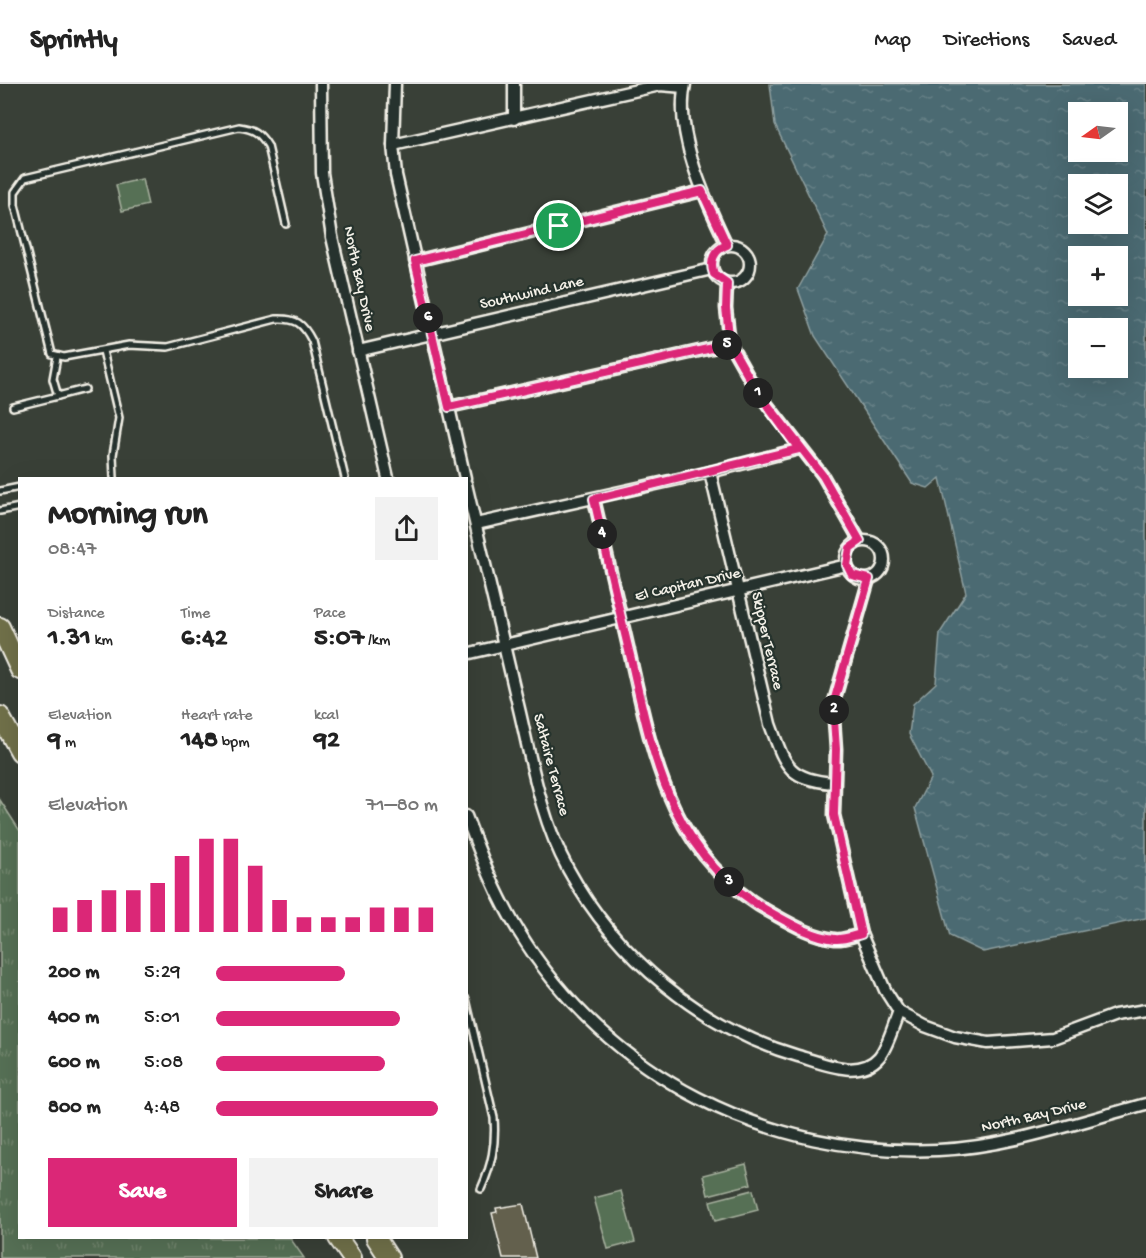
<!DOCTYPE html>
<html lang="en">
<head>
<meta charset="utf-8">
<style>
  body { margin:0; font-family:"Gochi Hand",sans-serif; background:#f2f2f2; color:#222; height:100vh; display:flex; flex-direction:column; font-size:22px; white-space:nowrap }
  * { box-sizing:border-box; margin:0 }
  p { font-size:20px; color:#767676 }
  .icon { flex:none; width:33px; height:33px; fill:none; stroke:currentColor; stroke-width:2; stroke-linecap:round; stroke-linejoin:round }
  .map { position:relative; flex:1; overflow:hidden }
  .drawer { position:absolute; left:18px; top:393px; width:450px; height:762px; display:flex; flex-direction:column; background:#fff; border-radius:0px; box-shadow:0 6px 24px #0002 }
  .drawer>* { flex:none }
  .needle { width:39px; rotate:256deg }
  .buttons { position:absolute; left:1068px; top:18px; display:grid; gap:12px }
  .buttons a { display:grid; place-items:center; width:60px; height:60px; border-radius:0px; background:#fff; box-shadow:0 6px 24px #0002; font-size:30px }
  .pin { position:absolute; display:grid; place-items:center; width:51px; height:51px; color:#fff; margin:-26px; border:3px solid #fff; border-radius:50%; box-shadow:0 2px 6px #0007 }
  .km { position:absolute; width:30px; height:30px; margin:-15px; border-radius:50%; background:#222; color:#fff; font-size:16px; line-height:30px; text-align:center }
  .round { display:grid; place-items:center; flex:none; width:63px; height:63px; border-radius:0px; background:#f2f2f2 }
  .head { display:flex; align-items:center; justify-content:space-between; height:102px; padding:0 30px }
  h1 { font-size:33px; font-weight:700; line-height:45px }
  .stats { display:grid; grid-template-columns:repeat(3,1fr); gap:9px; height:102px; padding:6px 30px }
  .stats div { display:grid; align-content:center }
  .stats b { font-size:26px; font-weight:700 }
  .stats small { font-size:16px; font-weight:400 }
  .stats p { font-size:16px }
  .chart { height:168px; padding:12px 30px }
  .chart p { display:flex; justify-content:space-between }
  .chart svg { width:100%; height:108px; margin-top:6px; stroke:#db2777; stroke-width:6 }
  .button { display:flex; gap:12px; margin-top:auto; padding:12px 30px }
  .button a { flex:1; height:69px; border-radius:0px; background:#db2777; color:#fff; font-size:24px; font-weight:700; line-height:69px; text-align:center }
  .button a+a { background:#f2f2f2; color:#222 }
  ul { padding:0 30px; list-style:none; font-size:20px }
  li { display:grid; grid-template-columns:96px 72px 1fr; align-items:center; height:45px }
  li i { height:15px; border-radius:8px; background:#db2777 }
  header { display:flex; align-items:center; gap:36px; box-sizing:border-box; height:84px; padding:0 30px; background:#fff; border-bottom:2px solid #e0e0e0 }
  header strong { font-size:28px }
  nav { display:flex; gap:33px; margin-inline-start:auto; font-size:21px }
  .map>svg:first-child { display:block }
  .park { fill:url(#park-tufts); stroke:#a6b09e; stroke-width:1.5 }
  .pitch { fill:#577055; stroke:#a6b09e; stroke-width:1.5 }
  .water { fill:url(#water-ripples); stroke:#8fa0a1; stroke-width:1.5; fill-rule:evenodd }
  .building { fill:#64604d; stroke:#f4f1e8; stroke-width:1.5 }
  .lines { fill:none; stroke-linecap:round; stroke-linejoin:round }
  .lane-casing { stroke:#f4f1e8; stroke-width:10 }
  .street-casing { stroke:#f4f1e8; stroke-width:15 }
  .primary-casing { stroke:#f4f1e8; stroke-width:22 }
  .lane { stroke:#26332d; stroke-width:5 }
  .street { stroke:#26332d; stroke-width:10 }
  .primary { stroke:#6f704a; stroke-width:18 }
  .route-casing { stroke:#fff; stroke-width:12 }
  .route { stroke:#db2777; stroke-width:8 }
  .labels { text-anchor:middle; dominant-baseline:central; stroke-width:4.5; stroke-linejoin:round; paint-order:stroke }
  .street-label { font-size:16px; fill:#f4f1e8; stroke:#26332d }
</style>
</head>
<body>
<header>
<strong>Sprintly</strong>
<nav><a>Map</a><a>Directions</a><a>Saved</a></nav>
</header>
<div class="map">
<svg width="1146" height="1174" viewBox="0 0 1146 1174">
  <defs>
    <pattern id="park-tufts" width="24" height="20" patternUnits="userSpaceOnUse" patternTransform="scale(1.5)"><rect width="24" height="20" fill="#577055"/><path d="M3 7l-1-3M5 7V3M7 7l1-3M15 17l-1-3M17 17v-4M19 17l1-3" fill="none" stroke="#70856d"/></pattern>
    <pattern id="water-ripples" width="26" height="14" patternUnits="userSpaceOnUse" patternTransform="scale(1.5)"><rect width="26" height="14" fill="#4b6a72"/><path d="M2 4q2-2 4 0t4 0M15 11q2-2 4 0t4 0" fill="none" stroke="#668086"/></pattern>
  </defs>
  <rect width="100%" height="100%" fill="#394037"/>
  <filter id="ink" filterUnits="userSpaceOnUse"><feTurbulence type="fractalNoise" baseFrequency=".0167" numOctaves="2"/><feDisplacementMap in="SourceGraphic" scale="12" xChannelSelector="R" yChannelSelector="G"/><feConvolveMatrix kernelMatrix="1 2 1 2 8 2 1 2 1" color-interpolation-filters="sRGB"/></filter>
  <g filter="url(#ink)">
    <!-- park -->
    <path class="park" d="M 0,716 L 20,747 L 20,1154 L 290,1154 L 304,1174 L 0,1174 Z"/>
    <!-- pitch -->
    <g class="pitch">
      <path d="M 142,95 L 148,121 L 122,127 L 116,101 Z"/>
      <path d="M 746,1080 L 751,1100 L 708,1111 L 703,1091 Z"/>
      <path d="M 753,1106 L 758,1126 L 715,1137 L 710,1117 Z"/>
      <path d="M 621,1107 L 635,1158 L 608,1165 L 594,1114 Z"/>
    </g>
    <!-- water -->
    <path class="water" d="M 770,0 L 1146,0 L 1146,834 L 983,868 L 950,852 L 915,724 L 931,693 L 909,650 L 913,620 L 936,599 L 940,549 L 966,509 L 940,394 L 928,404 L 912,399 L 815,252 L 798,205 L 828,151 L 775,41 ZM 1078,28 L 1118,28 L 1118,68 L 1078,68 ZM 1078,100 L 1118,100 L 1118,140 L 1078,140 ZM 1078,172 L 1118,172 L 1118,212 L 1078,212 ZM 1078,244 L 1118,244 L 1118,284 L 1078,284 Z"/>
    <!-- building -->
    <path class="building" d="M 523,1120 L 536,1174 L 503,1174 L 492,1129 L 497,1128 L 496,1124 Z"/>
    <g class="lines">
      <!-- lane casing -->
      <g class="lane-casing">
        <g id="lane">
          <path d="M 286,140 L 268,62 C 260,49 254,45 239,43 L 25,94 L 15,108 L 15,121 L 52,270 L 64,273 L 129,261 L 168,263 L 276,235 C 296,234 303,239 312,257 L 345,394"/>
          <path d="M 103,267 L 119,334 L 113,371 L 114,394"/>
          <path d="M 57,273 L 53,295 L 58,312 L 85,305"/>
          <path d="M 13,323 L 58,312"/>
          <path d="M 0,407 L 20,403"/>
          <path d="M 0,427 L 20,423"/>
          <path d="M 466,915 L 494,1034 C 496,1060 492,1081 481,1105"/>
        </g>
      </g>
      <!-- street casing -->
      <g class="street-casing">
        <g id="street">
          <path d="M 321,0 L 322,89 L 332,153 L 388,394"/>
          <path d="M 395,0 L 393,61 L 396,91 L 465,394"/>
          <path d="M 685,0 C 674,50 706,117 727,161"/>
          <path d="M 514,35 L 514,0"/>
          <path d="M 393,61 L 660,1 L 684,3"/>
          <circle cx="731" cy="180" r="19"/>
          <path d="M 415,177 L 702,107"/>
          <path d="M 727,199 L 726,224 L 730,260 L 756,306 L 823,392 L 860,457"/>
          <path d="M 358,267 L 712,185"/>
          <path d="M 449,323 L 730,260"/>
          <path d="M 710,388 L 770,640 C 785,681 787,695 833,699"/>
          <path d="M 466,400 C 484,476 502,553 520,629 C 532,681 542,738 568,785 C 616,873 701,944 798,972 C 822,979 859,996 879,973 C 888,962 893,942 899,928"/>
          <path d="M 594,415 C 606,467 618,519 630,571 C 653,675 672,776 775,831 C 793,841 814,853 835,855 C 843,856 853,852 861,850"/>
          <path d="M 476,440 L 710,388 L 799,365"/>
          <circle cx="865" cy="476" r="19"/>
          <path d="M 869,495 L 833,621 L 836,665 L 834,731 L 861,850 L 885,906 L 899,928 L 925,942 L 955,953 L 988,959 L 1053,954 L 1115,931 L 1146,926"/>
          <path d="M 466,570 L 847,481"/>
          <path d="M 466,732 C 481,772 496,811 519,848 C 608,993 768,1073 938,1066 C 1008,1063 1078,1038 1146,1020"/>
        </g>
      </g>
      <!-- primary casing -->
      <g class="primary-casing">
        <g id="primary">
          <path d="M 0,543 L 20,586"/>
          <path d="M 0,632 L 20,668"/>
          <path d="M 338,1154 L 352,1174"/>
          <path d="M 376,1154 L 389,1174"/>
        </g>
      </g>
      <!-- lane -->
      <use href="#lane" class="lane"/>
      <!-- street -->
      <use href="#street" class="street"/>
      <!-- primary -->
      <use href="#primary" class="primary"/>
    </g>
  </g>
  <g class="lines" filter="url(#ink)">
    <!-- route casing -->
    <g class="route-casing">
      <path id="route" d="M 559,142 L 702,107 L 727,161 C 714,166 709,177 714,190 L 727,199 L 726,224 L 730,260 L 756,306 L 823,392 L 860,457 L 850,464 L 847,481 L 852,491 L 869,495 L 833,621 L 836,665 L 834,731 L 861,850 C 853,852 843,856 835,855 C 814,853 793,841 775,831 C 673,776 654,678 631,575 C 618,522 606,468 594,415 L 799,365 L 756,306 L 730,260 L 449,323 L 415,177 L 559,142"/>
    </g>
    <!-- route -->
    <use href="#route" class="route"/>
  </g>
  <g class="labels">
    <!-- street labels -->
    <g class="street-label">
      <text transform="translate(358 195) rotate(78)">North Bay Drive</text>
      <text transform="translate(532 210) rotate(-13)">Southwind Lane</text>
      <text transform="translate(688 502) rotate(-13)">El Capitan Drive</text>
      <text transform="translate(766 557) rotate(77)">Skipper Terrace</text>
      <text transform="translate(550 681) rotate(75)">Saltaire Terrace</text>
      <text transform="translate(1034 1033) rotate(-13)">North Bay Drive</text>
    </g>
  </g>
</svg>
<div class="buttons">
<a><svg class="needle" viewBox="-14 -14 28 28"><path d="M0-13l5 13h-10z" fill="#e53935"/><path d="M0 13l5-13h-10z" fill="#767676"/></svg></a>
<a><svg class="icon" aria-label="layers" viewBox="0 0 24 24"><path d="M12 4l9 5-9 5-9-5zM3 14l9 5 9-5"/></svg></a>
<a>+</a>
<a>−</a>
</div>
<div class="pin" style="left:559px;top:142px;background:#1e9e55"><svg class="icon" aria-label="arrive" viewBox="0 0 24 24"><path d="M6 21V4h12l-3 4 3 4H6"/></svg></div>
<b class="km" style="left:758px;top:309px">1</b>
<b class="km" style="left:834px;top:626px">2</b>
<b class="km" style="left:729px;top:798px">3</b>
<b class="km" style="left:602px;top:450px">4</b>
<b class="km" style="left:727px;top:261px">5</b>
<b class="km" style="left:428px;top:234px">6</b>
<section class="drawer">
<div class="head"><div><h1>Morning run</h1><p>08:47</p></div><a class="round"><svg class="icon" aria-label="share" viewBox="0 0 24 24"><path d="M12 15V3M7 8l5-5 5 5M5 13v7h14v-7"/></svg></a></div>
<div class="stats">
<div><p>Distance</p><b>1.31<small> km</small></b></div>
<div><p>Time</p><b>6:42</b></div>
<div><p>Pace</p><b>5:07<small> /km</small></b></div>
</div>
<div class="stats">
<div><p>Elevation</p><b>9<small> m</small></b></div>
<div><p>Heart rate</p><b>148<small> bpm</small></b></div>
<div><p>kcal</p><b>92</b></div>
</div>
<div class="chart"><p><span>Elevation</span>71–80 m</p>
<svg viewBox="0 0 160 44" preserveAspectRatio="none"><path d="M5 44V34M15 44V31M25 44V27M35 44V27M45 44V24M55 44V13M65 44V6M75 44V6M85 44V17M95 44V31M105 44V38M115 44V38M125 44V38M135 44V34M145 44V34M155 44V34"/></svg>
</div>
<ul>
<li><b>200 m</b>5:29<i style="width:58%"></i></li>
<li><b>400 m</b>5:01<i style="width:83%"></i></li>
<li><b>600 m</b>5:08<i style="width:76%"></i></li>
<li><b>800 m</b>4:48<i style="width:100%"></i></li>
</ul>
<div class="button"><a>Save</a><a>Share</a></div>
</section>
</div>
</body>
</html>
